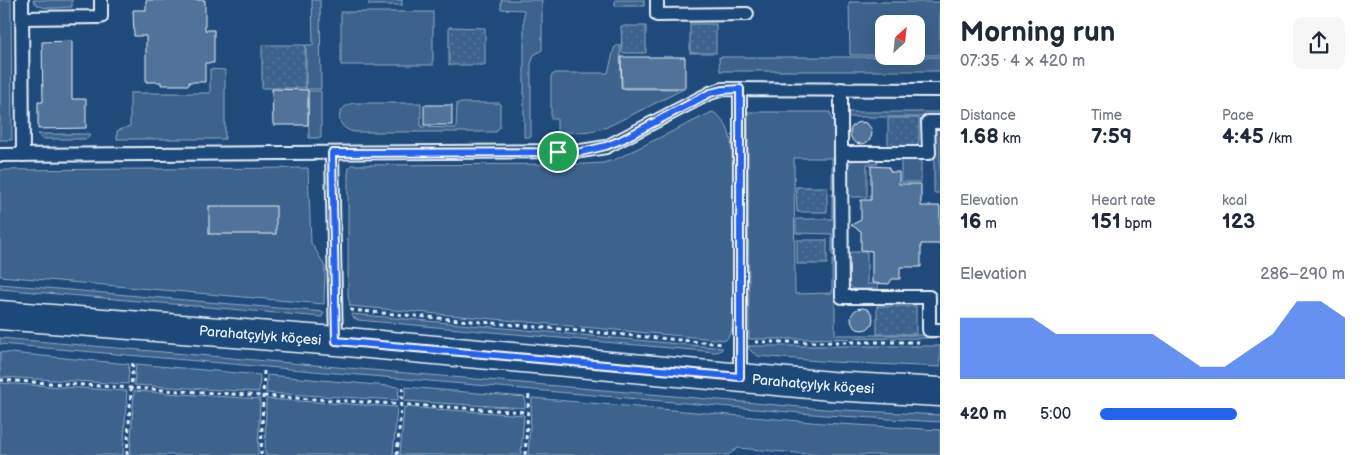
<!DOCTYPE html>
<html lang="en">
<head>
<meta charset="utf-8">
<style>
  body { margin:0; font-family:"Balsamiq Sans",sans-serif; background:#f6f6f7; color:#1f2937; height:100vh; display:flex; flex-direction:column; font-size:19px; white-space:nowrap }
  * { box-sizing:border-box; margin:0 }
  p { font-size:16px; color:#747a83 }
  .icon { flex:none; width:28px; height:28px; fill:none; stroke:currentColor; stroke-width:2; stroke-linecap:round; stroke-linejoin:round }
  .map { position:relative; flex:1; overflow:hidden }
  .drawer { display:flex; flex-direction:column; background:#fff; width:425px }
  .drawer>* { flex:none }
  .needle { width:32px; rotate:27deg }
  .buttons { position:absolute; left:875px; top:15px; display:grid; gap:10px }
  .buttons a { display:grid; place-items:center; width:50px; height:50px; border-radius:10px; background:#fff; box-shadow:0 5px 20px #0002; font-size:25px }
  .pin { position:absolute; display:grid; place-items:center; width:42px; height:42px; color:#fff; margin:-21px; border:2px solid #fff; border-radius:50%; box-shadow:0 1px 5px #0007 }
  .round { display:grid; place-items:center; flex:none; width:52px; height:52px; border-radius:10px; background:#f6f6f7 }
  .overview { display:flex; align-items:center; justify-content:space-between; height:85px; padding:0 20px }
  h1 { font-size:28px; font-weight:700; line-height:38px }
  .figures { display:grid; grid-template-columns:repeat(3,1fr); gap:8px; height:85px; padding:5px 20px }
  .figures div { display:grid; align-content:center }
  .figures b { font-size:21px; font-weight:700 }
  .figures small { font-size:14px; font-weight:400 }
  .figures p { font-size:14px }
  .chart { height:140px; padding:10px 20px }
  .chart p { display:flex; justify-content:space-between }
  .chart svg { width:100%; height:90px; margin-top:5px; fill:#2563eb; opacity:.7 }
  ul { padding:0 20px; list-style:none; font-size:16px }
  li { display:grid; grid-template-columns:80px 60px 1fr; align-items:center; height:38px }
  li i { height:12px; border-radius:6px; background:#2563eb }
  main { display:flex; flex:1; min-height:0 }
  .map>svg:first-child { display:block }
  .grass { fill:#3c628c; stroke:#92aac2 }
  .park { fill:url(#park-dots); stroke:#92aac2 }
  .building { fill:#517399; stroke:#e8f1f8 }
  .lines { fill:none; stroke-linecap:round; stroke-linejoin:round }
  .lane-casing { stroke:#e8f1f8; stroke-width:16 }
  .secondary-casing { stroke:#e8f1f8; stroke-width:31 }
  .path { stroke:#e8f1f8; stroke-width:3; stroke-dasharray:4 4; stroke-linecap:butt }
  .lane { stroke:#1f4a7a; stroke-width:12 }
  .secondary { stroke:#1f4a7a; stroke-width:28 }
  .route-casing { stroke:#fff; stroke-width:10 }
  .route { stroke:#2563eb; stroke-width:6 }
  .labels { text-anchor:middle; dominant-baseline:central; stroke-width:4.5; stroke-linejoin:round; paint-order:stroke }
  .street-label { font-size:14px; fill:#e8f1f8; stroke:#1f4a7a }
</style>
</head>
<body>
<main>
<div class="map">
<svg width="940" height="455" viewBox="0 0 940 455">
  <defs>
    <pattern id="park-dots" width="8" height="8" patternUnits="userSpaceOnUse" patternTransform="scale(1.25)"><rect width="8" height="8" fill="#3c628c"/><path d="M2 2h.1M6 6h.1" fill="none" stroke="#58799d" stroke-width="1.8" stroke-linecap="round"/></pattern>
  </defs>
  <rect width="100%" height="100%" fill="#1f4a7a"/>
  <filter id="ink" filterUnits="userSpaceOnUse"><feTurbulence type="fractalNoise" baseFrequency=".02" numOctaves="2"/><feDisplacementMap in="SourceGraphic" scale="10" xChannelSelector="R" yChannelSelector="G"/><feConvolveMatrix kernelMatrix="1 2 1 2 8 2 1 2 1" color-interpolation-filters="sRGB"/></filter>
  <g filter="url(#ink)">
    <!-- grass -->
    <g class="grass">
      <path d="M 0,0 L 11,0 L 12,140 L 0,140 Z"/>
      <path d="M 33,0 L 72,0 L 72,7 C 60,7 39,12 33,0 Z"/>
      <path d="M 312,0 L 320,0 L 321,89 L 306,89 L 306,45 L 313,45 Z"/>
      <rect x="369" y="0" width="33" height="5"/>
      <path d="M 501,0 L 542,0 L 542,50 L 534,55 L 531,64 L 531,137 L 524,137 L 524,10 L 501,9 Z"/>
      <rect x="615" y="0" width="29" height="6"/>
      <path d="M 849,2 L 940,2 L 940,55 L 916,55 L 916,24 L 884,24 L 884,55 L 850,55 Z"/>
      <rect x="341" y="12" width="92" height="53"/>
      <path d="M 620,44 L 621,89 L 684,89 L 607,127 C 590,133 574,132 557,132 L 557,119 L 551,119 L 551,77 L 552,75 L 555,73 L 608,73 L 614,49 L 615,47 Z"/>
      <path d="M 719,57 L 940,57 L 940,71 L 720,71 Z"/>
      <path d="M 210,69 L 225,70 L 225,139 L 117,139 L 117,131 L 130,126 L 130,93 L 210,93 Z"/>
      <path d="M 308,91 L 321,91 L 321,138 L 309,138 Z"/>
      <path d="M 354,103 L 421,103 L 421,127 L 456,128 L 457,103 L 500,103 L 500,126 L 496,132 L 354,132 C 335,128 334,107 354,103 Z"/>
      <path d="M 712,112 C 727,118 731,136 732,150 L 736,311 C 735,321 732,333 726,340 L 350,306 L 348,296 L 348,174 L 349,168 L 351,165 L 586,164 L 603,163 L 614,160 Z"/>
      <path d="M 748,112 L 830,112 L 832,120 L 834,122 L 836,188 L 832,188 L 832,158 L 794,158 L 795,294 L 832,293 L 832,260 L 836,260 L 836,294 L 835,294 L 835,335 L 940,335 L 940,338 L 749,339 Z"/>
      <rect x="848" y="112" width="92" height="5"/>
      <rect x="934" y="128" width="6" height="65"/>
      <path d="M 37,134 L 90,134 L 88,138 L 85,139 L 43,139 Z"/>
      <path d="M 853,159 L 877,160 L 878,164 L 867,164 L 867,197 L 852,197 L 848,194 C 848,183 844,167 853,159 Z"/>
      <rect x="901" y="159" width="20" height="23"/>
      <path d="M 308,168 L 311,243 L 317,252 L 325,267 L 324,304 L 0,276 L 0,170 Z"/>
      <path d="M 832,194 L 836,194 L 836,255 L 832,255 L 832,234 L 796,233 L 796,219 L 832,219 Z"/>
      <path d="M 851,252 L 867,252 L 867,284 L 878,284 L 878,289 L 854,289 L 849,285 L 848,281 L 848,255 Z"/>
      <path d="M 0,284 L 324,312 L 322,317 L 0,289 Z"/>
      <path d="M 351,314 L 723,348 L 720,351 L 715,352 L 358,320 L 354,318 Z"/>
      <path d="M 0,338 L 824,409 L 940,415 L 940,422 L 824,415 L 0,344 Z"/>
      <path d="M 747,346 L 940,346 L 940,367 L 832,362 L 758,356 L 752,352 Z"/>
      <path d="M 0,352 L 129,364 L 128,384 L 0,377 Z"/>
      <path d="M 136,364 L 260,375 L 259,392 L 134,385 Z"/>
      <path d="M 267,375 L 399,387 L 398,400 L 266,393 Z"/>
      <path d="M 0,383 L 127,391 L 123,455 L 0,455 Z"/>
      <path d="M 406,387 L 525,397 L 525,408 L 404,401 Z"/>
      <path d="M 134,391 L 260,399 L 258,455 L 130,455 Z"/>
      <path d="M 532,398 L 823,423 L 940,430 L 940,455 L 820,455 L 738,448 L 728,455 L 528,455 Z"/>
      <path d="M 266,399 L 397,407 L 393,455 L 265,455 Z"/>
      <path d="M 404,407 L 524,415 L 521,455 L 400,455 Z"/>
    </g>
    <!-- park -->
    <g class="park">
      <rect x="690" y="24" width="26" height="29"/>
      <path d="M 621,26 L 646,26 L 646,53 L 622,53 Z"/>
      <path d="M 449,27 L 485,28 L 485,65 L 449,65 Z"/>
      <rect x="262" y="45" width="43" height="43"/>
      <path d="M 888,118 L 919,118 L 919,140 L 918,145 L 914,147 L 888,147 Z"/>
      <path d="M 796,187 L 827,187 L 827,212 L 797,212 Z"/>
      <rect x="797" y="240" width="30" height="24"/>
      <rect x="877" y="306" width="39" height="28"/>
    </g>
    <!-- building -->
    <g class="building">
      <path d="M 146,0 L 205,0 L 205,30 L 214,30 L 214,63 L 205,63 L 205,82 L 189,82 L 189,85 L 161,85 L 161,82 L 146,82 L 146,36 L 134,36 L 133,10 L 146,10 Z"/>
      <path d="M 72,41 L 72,99 L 86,99 L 86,128 L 38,129 L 38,102 L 43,102 L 42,42 Z"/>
      <path d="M 621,57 L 685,57 L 685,88 L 622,88 Z"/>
      <path d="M 272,89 L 308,90 L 308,125 L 273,125 Z"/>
      <rect x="424" y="105" width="28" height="20"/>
      <circle cx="861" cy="133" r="11"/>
      <path d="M 871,166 L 888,167 L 891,172 L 899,172 L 899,184 L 921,184 L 921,206 L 940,206 L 940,244 L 921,244 L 921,267 L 900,267 L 900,279 L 892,279 L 889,284 L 872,283 L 872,251 L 861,250 L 861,231 L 851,225 L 861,220 L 861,200 L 871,200 Z"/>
      <rect x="209" y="206" width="67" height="28"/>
      <circle cx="862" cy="319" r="11"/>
    </g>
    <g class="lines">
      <!-- lane casing -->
      <g class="lane-casing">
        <g id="lane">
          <path d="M 22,0 L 23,155"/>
          <path d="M 657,0 L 657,15 L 747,14"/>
          <path d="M 22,18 L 101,17 L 101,0"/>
          <path d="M 740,89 L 740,377"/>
          <path d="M 841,89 L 841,153"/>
          <path d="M 940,122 L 928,122 L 929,153 L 841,153 L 842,297 L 929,297 L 929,330 L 940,330"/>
          <path d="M 332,153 L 336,341"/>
          <path d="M 0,155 L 581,151 L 606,147 L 710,93 L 723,89 L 940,90"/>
        </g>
      </g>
      <!-- secondary casing -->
      <g class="secondary-casing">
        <g id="secondary">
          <path id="s1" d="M 0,315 L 336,341 L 831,386 L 940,392"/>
        </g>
      </g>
      <!-- path -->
      <g class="path">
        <path d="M 350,310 L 724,344"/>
        <path d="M 755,342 L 919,342"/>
        <path d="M 0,380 L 528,412"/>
        <path d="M 127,455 L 133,360"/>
        <path d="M 261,455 L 264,371"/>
        <path d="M 397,455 L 403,383"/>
        <path d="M 525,455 L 529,394"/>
      </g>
      <!-- lane -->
      <use href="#lane" class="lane"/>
      <!-- secondary -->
      <use href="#secondary" class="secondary"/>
    </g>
  </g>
  <g class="lines" filter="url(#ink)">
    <!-- route casing -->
    <g class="route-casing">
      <path id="route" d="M 740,89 L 740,377 L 336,341 L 332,153 L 581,152 L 606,146 L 621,140 L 710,93 L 723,90 Z"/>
    </g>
    <!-- route -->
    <use href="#route" class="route"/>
  </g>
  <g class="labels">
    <!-- street labels -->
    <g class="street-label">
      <text stroke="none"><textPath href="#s1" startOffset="261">Parahatçylyk köçesi</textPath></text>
      <text stroke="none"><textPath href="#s1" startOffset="816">Parahatçylyk köçesi</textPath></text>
    </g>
  </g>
</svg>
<div class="buttons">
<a><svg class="needle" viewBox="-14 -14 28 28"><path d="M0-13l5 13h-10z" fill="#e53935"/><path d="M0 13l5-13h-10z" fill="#747a83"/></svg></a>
</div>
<div class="pin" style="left:558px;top:152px;background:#1e9e55"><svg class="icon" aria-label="arrive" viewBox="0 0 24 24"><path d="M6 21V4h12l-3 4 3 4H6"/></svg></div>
</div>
<section class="drawer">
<div class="overview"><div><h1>Morning run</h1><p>07:35 · 4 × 420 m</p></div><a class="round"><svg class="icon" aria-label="share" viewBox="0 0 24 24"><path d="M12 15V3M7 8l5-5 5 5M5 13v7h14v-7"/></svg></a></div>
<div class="figures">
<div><p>Distance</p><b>1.68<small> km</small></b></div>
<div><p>Time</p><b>7:59</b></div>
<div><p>Pace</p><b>4:45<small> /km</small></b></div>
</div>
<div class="figures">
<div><p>Elevation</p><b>16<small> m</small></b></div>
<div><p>Heart rate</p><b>151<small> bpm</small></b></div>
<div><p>kcal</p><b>123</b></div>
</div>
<div class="chart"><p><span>Elevation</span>286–290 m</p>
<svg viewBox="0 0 160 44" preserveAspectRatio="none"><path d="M0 44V14L10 14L20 14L30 14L40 22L50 22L60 22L70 22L80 22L90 30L100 38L110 38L120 30L130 22L140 6L150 6L160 14V44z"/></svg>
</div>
<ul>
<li><b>420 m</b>5:00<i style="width:56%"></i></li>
</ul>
</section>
</main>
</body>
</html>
